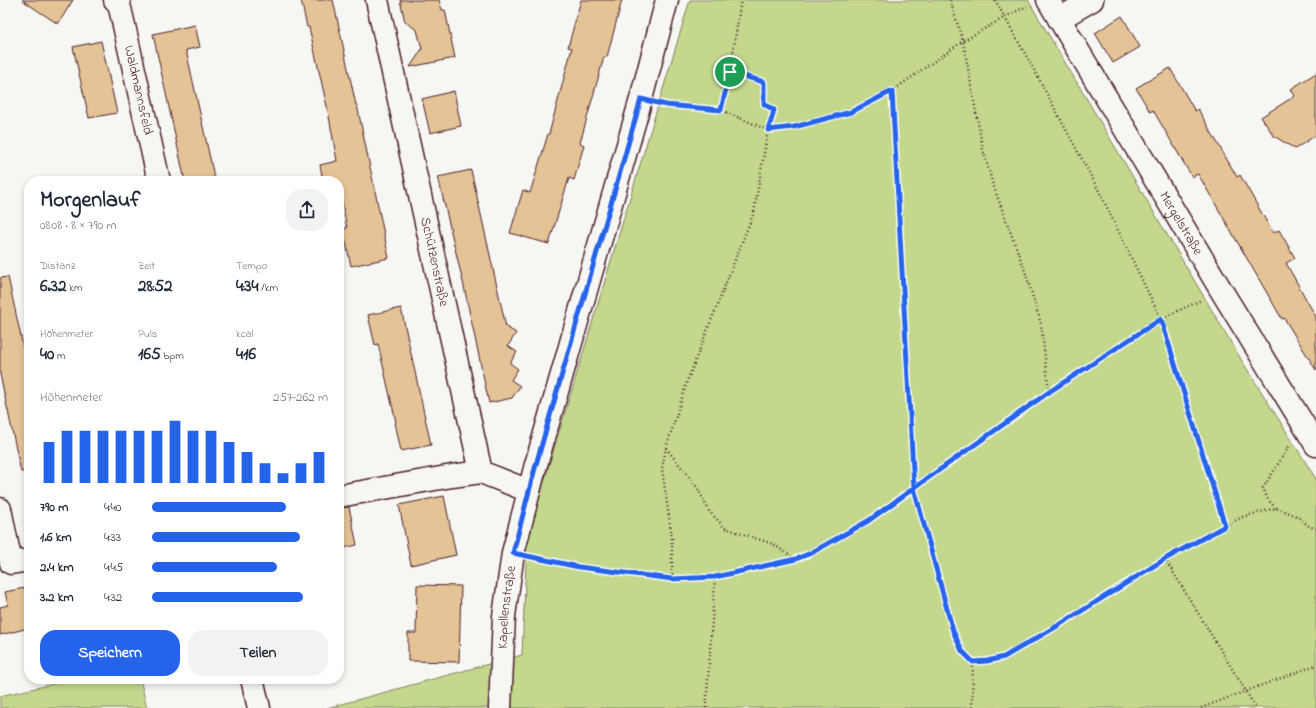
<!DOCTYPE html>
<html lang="de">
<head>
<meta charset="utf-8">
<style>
  body { margin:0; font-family:"Indie Flower",sans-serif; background:#f2f2f3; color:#1f2937; height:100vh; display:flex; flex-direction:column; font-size:15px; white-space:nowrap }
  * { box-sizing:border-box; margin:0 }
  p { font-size:13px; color:#747a83 }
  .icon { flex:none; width:22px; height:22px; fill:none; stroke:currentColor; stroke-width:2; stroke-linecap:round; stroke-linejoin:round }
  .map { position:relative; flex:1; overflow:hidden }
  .details { position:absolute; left:24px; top:176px; width:320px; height:508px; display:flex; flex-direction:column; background:#fff; border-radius:16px; box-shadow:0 2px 6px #0003 }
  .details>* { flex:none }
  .pin { position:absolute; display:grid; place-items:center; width:34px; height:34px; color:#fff; margin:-17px; border:2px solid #fff; border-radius:50%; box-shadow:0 1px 4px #0007 }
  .round { display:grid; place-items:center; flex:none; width:42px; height:42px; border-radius:16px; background:#f2f2f3 }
  .summary { display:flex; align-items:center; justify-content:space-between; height:68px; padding:0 16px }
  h1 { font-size:22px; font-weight:800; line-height:30px }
  .stats { display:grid; grid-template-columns:repeat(3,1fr); gap:6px; height:68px; padding:4px 16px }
  .stats div { display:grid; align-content:center }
  .stats b { font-size:17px; font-weight:800 }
  .stats small { font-size:11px; font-weight:400 }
  .stats p { font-size:11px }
  .chart { height:112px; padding:8px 16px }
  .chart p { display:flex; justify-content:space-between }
  .chart svg { width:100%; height:72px; margin-top:4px; stroke:#2563eb; stroke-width:6 }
  .cta { display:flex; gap:8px; margin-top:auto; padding:8px 16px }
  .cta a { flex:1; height:46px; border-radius:16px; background:#2563eb; color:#fff; font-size:16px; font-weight:800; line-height:46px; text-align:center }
  .cta a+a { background:#f2f2f3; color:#1f2937 }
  ul { padding:0 16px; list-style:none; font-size:13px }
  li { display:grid; grid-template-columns:64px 48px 1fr; align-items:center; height:30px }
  li i { height:10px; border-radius:5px; background:#2563eb }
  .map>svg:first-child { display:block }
  .green { fill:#c3d88d; stroke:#867c5c }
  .building { fill:#e4c396; stroke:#4a1f2b }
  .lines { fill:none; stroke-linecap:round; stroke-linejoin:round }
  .street-casing { stroke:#4a1f2b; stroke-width:25 }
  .secondary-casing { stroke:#4a1f2b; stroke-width:25 }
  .path { stroke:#4a1f2b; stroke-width:2.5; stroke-dasharray:1 3; stroke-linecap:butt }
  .street { stroke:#f6f6f2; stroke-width:22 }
  .secondary { stroke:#f6f6f2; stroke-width:22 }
  .route-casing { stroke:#fff; stroke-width:8 }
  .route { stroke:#2563eb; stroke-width:5 }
  .labels { text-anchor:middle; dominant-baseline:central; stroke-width:3.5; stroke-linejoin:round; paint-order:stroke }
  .street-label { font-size:14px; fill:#4a1f2b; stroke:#f6f6f2 }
</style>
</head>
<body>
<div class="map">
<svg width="1316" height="708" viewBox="0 0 1316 708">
  <rect width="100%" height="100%" fill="#f6f6f2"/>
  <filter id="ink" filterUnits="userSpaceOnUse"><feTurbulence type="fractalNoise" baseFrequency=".025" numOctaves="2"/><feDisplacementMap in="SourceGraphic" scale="8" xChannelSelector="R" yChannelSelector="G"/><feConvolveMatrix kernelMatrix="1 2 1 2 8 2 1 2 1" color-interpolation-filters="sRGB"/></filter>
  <g filter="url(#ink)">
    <!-- green -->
    <g class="green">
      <path d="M 690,0 L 1028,0 L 1242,361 L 1316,479 L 1316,708 L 327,708 L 522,655 L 527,538 Z"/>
      <path d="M 76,679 L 140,679 L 147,708 L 0,708 L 0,696 Z"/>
    </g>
    <!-- building -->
    <g class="building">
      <path d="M 22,0 L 73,0 L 58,24 Z"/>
      <path d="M 301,0 L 333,0 L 356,105 L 357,105 L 389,258 L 351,266 L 343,229 L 347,228 L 339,188 L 339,181 L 323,181 L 320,165 L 337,161 L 328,111 L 309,27 L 307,27 Z"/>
      <path d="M 400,0 L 439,0 L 442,10 L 445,10 L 455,58 L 410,67 L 422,49 L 417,30 L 405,22 Z"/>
      <path d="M 581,0 L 622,0 L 607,57 L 604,57 L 580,143 L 584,145 L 574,180 L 569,178 L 549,244 L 510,233 L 523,190 L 530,193 L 548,134 L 549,134 L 572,48 L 568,47 Z"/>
      <path d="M 1122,16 L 1140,47 L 1113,63 L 1095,33 Z"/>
      <path d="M 195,25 L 200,47 L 186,50 L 215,181 L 185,181 L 153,34 Z"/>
      <path d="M 101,41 L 117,113 L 89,118 L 73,47 Z"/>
      <path d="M 1170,68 L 1195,111 L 1198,109 L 1237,177 L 1240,175 L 1273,233 L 1279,230 L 1295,258 L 1286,263 L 1316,317 L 1316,370 L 1284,318 L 1282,319 L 1198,174 L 1192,177 L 1153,110 L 1150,112 L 1136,88 Z"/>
      <path d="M 1316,73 L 1316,135 L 1295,149 L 1274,136 L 1261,117 L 1295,96 L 1291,89 Z"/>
      <path d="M 454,91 L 461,126 L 430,133 L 422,99 Z"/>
      <path d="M 471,170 L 506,327 L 516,333 L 508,346 L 517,352 L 510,363 L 518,369 L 511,380 L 520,386 L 512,398 L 489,403 L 463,282 L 438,177 Z"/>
      <path d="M 8,277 L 29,374 L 29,471 L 21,472 L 0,374 L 0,278 Z"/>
      <path d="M 401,308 L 431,445 L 401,451 L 395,423 L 396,422 L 378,344 L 375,345 L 368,315 Z"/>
      <path d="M 444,496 L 456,555 L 411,565 L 399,505 Z"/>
      <path d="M 349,507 L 357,545 L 339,549 L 339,508 Z"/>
      <path d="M 417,585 L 461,586 L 459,662 L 408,661 L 408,633 L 416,633 Z"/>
      <path d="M 29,587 L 29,628 L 0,635 L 0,607 L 8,605 L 5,592 Z"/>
    </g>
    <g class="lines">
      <!-- street casing -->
      <g class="street-casing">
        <g id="street">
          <path id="s1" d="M 115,0 L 119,4 L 123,21 L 159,181"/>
          <path id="s2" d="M 377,0 L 481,472"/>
          <path id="s3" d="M 1048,0 L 1221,290 L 1316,445"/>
          <path d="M 1059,19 L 1092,0"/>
          <path d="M 339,496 L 452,476 L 481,472 L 529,491"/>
          <path d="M 0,509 L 11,563 L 29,560"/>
          <path d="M 252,679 L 259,708"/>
        </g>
      </g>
      <!-- secondary casing -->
      <g class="secondary-casing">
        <g id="secondary">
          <path id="s4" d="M 500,708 L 504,616 L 513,553 L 535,468 L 641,99 L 667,0"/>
        </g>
      </g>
      <!-- path -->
      <g class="path">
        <path d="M 950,0 L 963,41 L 983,150 L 993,185 L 1025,271 L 1041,324 L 1049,391"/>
        <path d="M 995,0 L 1033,68 L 1099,191 L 1161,319 L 1225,525"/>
        <path d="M 892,91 L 914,488 L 953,631 L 962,651 L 973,661 L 972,708"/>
        <path d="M 663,104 L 721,110 L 768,130 L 794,127 L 851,112 L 892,91 L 963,41 L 1005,17 L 1027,6"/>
        <path d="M 721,110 L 730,72 L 741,0"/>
        <path d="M 666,448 L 697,487 L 709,511 L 725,528 L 773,544 L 795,559"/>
        <path d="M 1276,508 L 1268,500 L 1263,488 L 1290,445"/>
        <path d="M 535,558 L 579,567 L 672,579 L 715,577 L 796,559 L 811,553 L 868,521 L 1049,391 L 1161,319 L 1201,300"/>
        <path d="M 1165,559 L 1256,708"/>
        <path d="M 672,579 L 672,538 L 662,469 L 666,448 L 688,379 L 754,212 L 768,130 L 772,118 L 773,110 L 764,104 L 763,82 L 730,72"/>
        <path d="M 973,661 L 987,661 L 1005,657 L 1059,625 L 1165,559 L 1242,517 L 1276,508 L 1297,516 L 1310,527 L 1316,528"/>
        <path d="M 706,708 L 715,577"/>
        <path d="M 1201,708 L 1316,665"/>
      </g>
      <!-- street -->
      <use href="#street" class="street"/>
      <!-- secondary -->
      <use href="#secondary" class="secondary"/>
    </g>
  </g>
  <g class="lines" filter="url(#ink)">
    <!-- route casing -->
    <g class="route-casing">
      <path id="route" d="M 730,72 L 721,110 L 666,105 L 641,99 L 535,468 L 513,553 L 579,567 L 672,579 L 715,577 L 796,559 L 811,553 L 868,521 L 914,488 L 953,631 L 962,651 L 973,662 L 987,661 L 1004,657 L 1059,625 L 1165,559 L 1225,526 L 1161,319 L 1049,392 L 914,488 L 892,91 L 851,112 L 794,127 L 768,130 L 772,118 L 774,110 L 764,104 L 764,82 L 730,72"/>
    </g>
    <!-- route -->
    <use href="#route" class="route"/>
  </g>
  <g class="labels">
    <!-- street labels -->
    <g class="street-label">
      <text stroke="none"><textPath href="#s1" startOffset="94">Waldmannsfeld</textPath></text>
      <text stroke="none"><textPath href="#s3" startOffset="260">Mergelstraße</textPath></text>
      <text stroke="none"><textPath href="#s2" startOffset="268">Schützenstraße</textPath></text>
      <text stroke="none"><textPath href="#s4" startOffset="101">Kapellenstraße</textPath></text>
    </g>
  </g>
</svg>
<div class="pin" style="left:730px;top:72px;background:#1e9e55"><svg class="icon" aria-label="arrive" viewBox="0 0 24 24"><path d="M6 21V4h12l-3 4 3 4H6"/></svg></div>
<section class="details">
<div class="summary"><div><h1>Morgenlauf</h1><p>08:08 · 8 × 790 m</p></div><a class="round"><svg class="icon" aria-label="share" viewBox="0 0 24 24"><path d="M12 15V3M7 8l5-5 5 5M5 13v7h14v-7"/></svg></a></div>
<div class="stats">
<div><p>Distanz</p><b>6.32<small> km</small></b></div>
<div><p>Zeit</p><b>28:52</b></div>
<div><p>Tempo</p><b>4:34<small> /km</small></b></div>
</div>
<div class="stats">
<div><p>Höhenmeter</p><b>40<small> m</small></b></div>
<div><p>Puls</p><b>165<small> bpm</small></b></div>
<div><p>kcal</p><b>416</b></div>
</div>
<div class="chart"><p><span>Höhenmeter</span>257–262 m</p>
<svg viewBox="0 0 160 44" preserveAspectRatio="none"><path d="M5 44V19M15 44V12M25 44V12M35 44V12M45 44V12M55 44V12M65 44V12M75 44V6M85 44V12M95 44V12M105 44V19M115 44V25M125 44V32M135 44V38M145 44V32M155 44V25"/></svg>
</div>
<ul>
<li><b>790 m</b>4:40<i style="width:76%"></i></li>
<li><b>1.6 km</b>4:33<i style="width:84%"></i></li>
<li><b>2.4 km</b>4:45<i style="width:71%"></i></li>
<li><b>3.2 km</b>4:32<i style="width:86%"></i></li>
</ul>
<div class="cta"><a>Speichern</a><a>Teilen</a></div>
</section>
</div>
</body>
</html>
